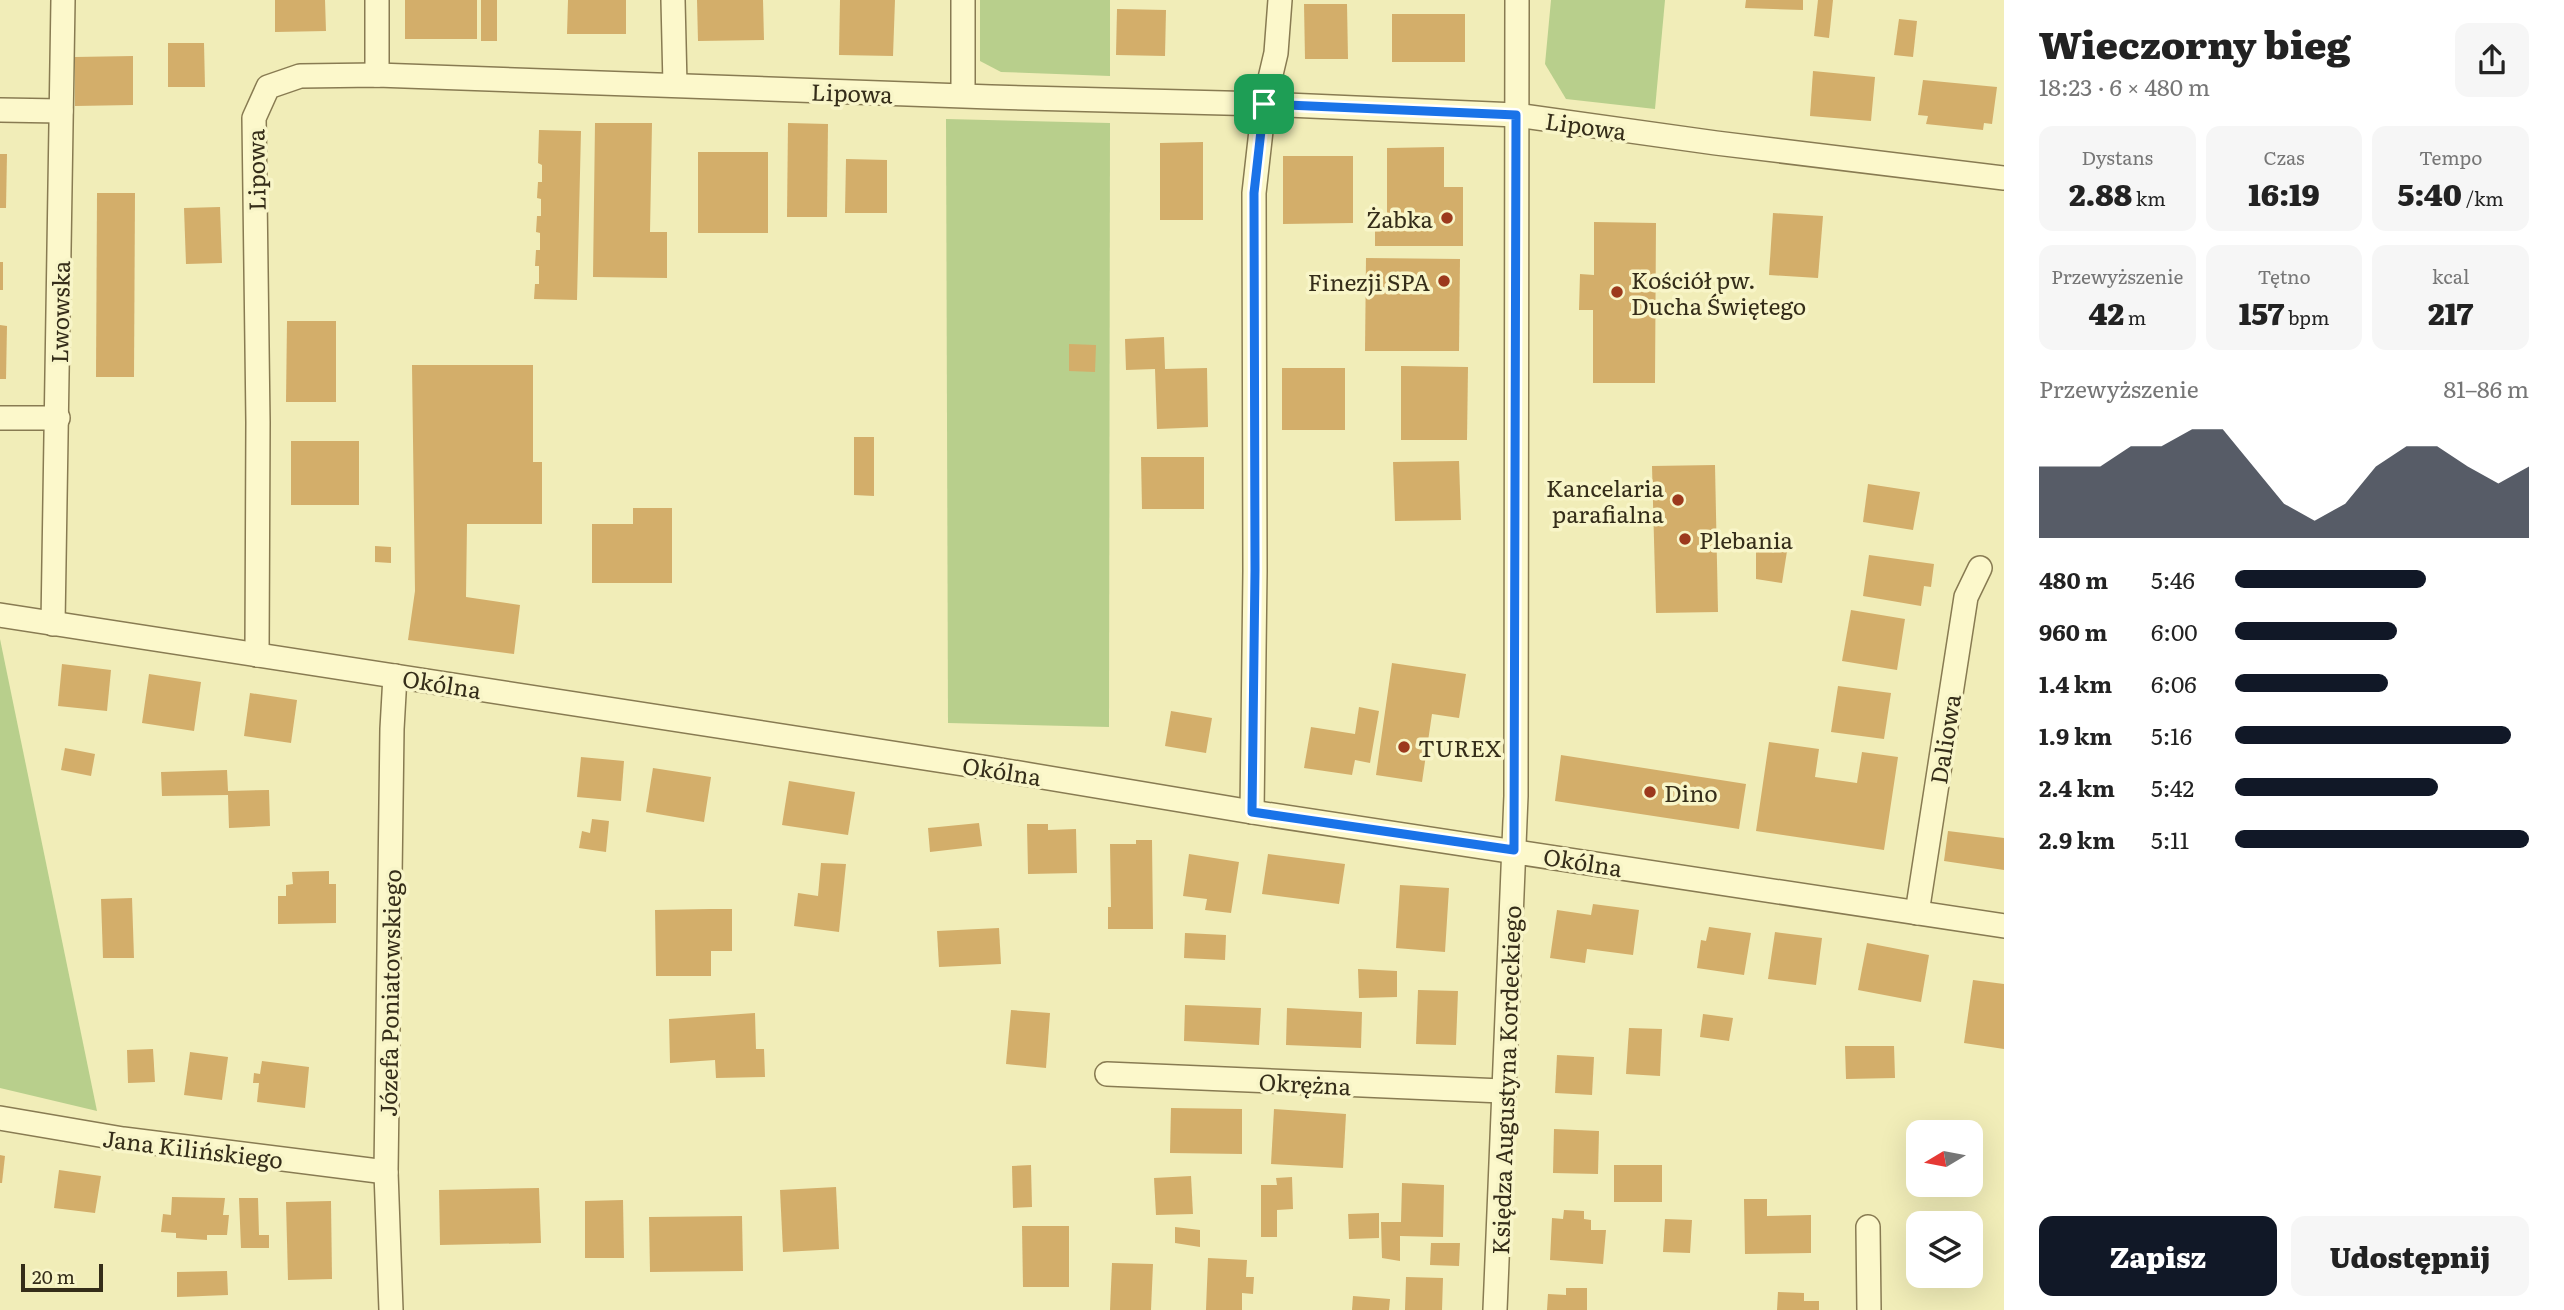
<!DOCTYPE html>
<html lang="pl">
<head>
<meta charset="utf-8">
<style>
  body { margin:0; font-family:Literata,serif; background:#f6f6f6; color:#222; height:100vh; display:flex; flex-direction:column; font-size:26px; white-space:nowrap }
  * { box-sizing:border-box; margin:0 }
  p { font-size:23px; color:#767676 }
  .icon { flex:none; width:38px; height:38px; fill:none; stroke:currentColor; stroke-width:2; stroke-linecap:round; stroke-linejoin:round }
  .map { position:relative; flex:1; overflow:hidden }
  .drawer { display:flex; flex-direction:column; background:#fff; width:560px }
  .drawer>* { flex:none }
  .needle { width:46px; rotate:260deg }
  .tools { position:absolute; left:1906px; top:1120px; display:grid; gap:14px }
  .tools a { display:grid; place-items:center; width:77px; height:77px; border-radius:14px; background:#fff; box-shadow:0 7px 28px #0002; font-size:35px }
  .scale { position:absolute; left:21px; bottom:18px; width:82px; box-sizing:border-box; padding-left:7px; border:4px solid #352d19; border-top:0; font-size:19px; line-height:24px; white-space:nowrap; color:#352d19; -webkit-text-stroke:5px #f8f5c8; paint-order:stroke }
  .pin { position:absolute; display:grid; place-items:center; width:60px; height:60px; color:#fff; margin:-30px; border-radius:14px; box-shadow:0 4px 10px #0006 }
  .round { display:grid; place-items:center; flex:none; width:74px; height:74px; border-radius:14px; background:#f6f6f6 }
  .summary { display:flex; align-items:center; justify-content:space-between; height:119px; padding:0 35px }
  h1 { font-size:38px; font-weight:800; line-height:52px }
  .figures { display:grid; grid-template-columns:repeat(3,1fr); gap:10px; height:119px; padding:7px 35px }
  .figures div { display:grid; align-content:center; border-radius:14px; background:#f6f6f6; text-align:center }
  .figures b { font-size:30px; font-weight:800 }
  .figures small { font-size:19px; font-weight:400 }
  .figures p { font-size:19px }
  .chart { height:196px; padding:14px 35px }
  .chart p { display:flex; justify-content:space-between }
  .chart svg { width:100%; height:126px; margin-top:7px; fill:#111827; opacity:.7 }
  .action { display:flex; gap:14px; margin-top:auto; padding:14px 35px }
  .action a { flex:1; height:80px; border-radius:14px; background:#111827; color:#fff; font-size:28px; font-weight:800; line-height:80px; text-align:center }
  .action a+a { background:#f6f6f6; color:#222 }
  ul { padding:0 35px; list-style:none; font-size:23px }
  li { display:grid; grid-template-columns:112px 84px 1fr; align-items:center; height:52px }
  li i { height:18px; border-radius:9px; background:#111827 }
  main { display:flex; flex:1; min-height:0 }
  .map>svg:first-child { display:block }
  .green { fill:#b8cf8c }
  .building { fill:#d3ae6a }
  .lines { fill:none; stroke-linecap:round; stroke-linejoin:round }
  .street-casing { stroke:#887b52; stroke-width:26 }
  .street { stroke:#fcf8cb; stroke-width:23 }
  .route-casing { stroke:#fff; stroke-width:14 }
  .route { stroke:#1a73e8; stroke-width:9 }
  .poi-dot { fill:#9c391d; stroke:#f8f5c8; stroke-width:2.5 }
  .labels { text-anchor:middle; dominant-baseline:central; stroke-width:7; stroke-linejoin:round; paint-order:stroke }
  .street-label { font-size:23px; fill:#352d19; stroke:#f8f5c8 }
  .poi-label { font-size:23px; fill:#352d19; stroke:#f8f5c8; text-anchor:start }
</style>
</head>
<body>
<main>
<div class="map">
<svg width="2004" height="1310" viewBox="0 0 2004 1310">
  <rect width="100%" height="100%" fill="#f1edb8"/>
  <!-- green -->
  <g class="green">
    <path d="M 980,0 L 1110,0 L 1110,76 L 1001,72 L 980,61 Z"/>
    <path d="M 1551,0 L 1665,0 L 1655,109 L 1566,99 L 1545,64 Z"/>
    <path d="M 946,119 L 1110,123 L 1109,727 L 948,723 Z"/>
    <path d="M 0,639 L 97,1111 L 0,1088 Z"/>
  </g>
  <!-- building -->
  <g class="building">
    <path d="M 275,0 L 325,0 L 326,31 L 275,32 Z"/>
    <rect x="405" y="0" width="72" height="39"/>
    <rect x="481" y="0" width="16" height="41"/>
    <path d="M 568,0 L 626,0 L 626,34 L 567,34 Z"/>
    <path d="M 697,0 L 763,0 L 764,40 L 698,41 Z"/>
    <path d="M 840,0 L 895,0 L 893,56 L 839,55 Z"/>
    <path d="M 1746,0 L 1803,0 L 1803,10 L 1745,8 Z"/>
    <path d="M 1818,0 L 1833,0 L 1829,38 L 1814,36 Z"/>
    <path d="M 1304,4 L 1347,4 L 1348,59 L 1305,59 Z"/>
    <path d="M 1117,9 L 1166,10 L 1165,56 L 1116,55 Z"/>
    <rect x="1392" y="14" width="73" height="48"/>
    <path d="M 1899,19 L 1917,21 L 1913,57 L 1894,55 Z"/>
    <path d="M 168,43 L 204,43 L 205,87 L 168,87 Z"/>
    <path d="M 133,56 L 133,105 L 75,106 L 75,57 Z"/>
    <path d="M 1813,71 L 1875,77 L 1871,121 L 1810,116 Z"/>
    <path d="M 1923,80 L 1997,87 L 1992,124 L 1984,123 L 1983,130 L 1926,124 L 1928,116 L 1918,115 Z"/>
    <path d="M 595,123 L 652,123 L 650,232 L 667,232 L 667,278 L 593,277 Z"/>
    <path d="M 788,123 L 828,124 L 827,217 L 787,217 Z"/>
    <path d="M 539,130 L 581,131 L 577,300 L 534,299 L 535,284 L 539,284 L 539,266 L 535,266 L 536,250 L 540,250 L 540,233 L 536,232 L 537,216 L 541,216 L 541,199 L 537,198 L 538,182 L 542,182 L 542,165 L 538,163 Z"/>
    <path d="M 1203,142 L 1203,220 L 1160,220 L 1160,143 Z"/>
    <path d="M 1444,147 L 1444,187 L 1463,187 L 1463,246 L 1375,246 L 1375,217 L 1387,218 L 1387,148 Z"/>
    <rect x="698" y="152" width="70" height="81"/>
    <path d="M 0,154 L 7,154 L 6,208 L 0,208 Z"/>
    <path d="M 1283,156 L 1353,156 L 1353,223 L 1283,224 Z"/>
    <path d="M 846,159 L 887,160 L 887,213 L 845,213 Z"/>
    <path d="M 97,193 L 135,193 L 134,377 L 96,377 Z"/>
    <path d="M 220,207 L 222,263 L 186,264 L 184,208 Z"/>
    <path d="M 1773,213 L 1823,216 L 1818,278 L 1769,275 Z"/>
    <path d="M 1594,222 L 1656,223 L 1655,383 L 1593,383 L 1593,310 L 1579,310 L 1580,274 L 1594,275 Z"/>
    <path d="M 1366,258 L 1460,259 L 1459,351 L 1365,351 Z"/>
    <rect x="0" y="262" width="3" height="28"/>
    <path d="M 287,321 L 336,321 L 336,402 L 286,402 Z"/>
    <path d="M 0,325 L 7,326 L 6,379 L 0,379 Z"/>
    <path d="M 1164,337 L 1165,369 L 1207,368 L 1208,427 L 1157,429 L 1155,369 L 1126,370 L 1125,339 Z"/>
    <path d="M 1069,344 L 1096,345 L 1095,372 L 1069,371 Z"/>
    <path d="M 412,365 L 533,365 L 533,462 L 542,462 L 542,524 L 467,524 L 466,597 L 520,605 L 514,654 L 408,640 L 415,591 Z"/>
    <path d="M 1401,366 L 1468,367 L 1467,440 L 1401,440 Z"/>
    <rect x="1282" y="368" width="63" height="62"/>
    <path d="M 854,437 L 874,437 L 874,496 L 854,495 Z"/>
    <rect x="291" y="441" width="68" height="64"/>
    <path d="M 1141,457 L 1204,457 L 1204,509 L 1142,509 Z"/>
    <path d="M 1459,461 L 1461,520 L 1395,521 L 1393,462 Z"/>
    <path d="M 1715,465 L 1718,612 L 1656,613 L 1652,466 Z"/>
    <path d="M 1868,484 L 1920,492 L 1913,530 L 1863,522 Z"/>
    <path d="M 633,508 L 672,508 L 672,583 L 592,583 L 592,524 L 633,524 Z"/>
    <path d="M 375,546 L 391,547 L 391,563 L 375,562 Z"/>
    <path d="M 1756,546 L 1787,551 L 1782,583 L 1756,579 Z"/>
    <path d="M 1869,555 L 1934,564 L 1931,587 L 1924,586 L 1921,606 L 1863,596 Z"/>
    <path d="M 1851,610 L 1905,619 L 1897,670 L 1842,661 Z"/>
    <path d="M 1392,663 L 1466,674 L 1459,718 L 1432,714 L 1422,782 L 1376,775 Z"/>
    <path d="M 62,664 L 111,670 L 107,711 L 58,706 Z"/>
    <path d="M 149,674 L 201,682 L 194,731 L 142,723 Z"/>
    <path d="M 1838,686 L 1891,693 L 1884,739 L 1831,732 Z"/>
    <path d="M 250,693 L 297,700 L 291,743 L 244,736 Z"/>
    <path d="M 1359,707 L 1379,711 L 1370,763 L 1355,760 L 1352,775 L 1304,768 L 1311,727 L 1355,734 Z"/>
    <path d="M 1171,711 L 1212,718 L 1206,753 L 1165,746 Z"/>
    <path d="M 1769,742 L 1819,749 L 1815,777 L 1857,783 L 1862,752 L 1898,757 L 1884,850 L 1756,831 Z"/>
    <path d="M 65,748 L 95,754 L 91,776 L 61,770 Z"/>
    <path d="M 1561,755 L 1746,784 L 1739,829 L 1555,801 Z"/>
    <path d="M 581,757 L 624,761 L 621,801 L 577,797 Z"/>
    <path d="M 653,768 L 711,777 L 704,822 L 646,812 Z"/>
    <path d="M 227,770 L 228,791 L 269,790 L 270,826 L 229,828 L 228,795 L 162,796 L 161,772 Z"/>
    <path d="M 789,781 L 855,792 L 848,835 L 782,825 Z"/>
    <path d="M 592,819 L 609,821 L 606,852 L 579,848 L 582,831 L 590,833 Z"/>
    <path d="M 979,823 L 982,846 L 930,852 L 928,828 Z"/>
    <path d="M 1027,824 L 1048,824 L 1048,830 L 1076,829 L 1077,873 L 1028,874 Z"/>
    <path d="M 1948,831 L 2004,838 L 2004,870 L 1944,861 Z"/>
    <path d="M 1136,840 L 1152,840 L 1153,929 L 1108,929 L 1108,907 L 1111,907 L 1110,844 L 1136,844 Z"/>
    <path d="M 1189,854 L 1239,862 L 1231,913 L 1205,910 L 1207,899 L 1183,896 Z"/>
    <path d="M 1268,854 L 1345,864 L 1339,904 L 1262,894 Z"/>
    <path d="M 821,863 L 846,864 L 839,932 L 794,926 L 798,893 L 818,896 Z"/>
    <path d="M 329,871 L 329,884 L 336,884 L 336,923 L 278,924 L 278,896 L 286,896 L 286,885 L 293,884 L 292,872 Z"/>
    <path d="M 1400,885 L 1449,888 L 1445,952 L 1396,948 Z"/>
    <path d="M 132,898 L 134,958 L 103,958 L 101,899 Z"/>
    <path d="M 1593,904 L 1639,910 L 1633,955 L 1587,949 L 1585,963 L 1550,958 L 1557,910 L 1591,915 Z"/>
    <path d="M 710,909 L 732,909 L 732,951 L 711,951 L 711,976 L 656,976 L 655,910 Z"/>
    <path d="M 1709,927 L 1751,933 L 1744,975 L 1697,968 L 1701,940 L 1706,941 Z"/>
    <path d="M 999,928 L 1001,964 L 939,967 L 937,931 Z"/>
    <path d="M 1775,932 L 1822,938 L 1816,985 L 1768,979 Z"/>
    <path d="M 1185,933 L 1226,935 L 1225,960 L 1184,958 Z"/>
    <path d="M 1867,943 L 1929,955 L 1921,1002 L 1858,990 Z"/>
    <path d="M 1358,969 L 1397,971 L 1397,997 L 1359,998 Z"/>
    <path d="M 1973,980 L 2004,984 L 2004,1049 L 1964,1043 Z"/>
    <path d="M 1418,990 L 1458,991 L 1456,1045 L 1416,1044 Z"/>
    <path d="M 1185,1005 L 1261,1008 L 1259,1045 L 1184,1041 Z"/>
    <path d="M 1287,1008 L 1362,1012 L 1361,1048 L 1286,1045 Z"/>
    <path d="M 1011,1010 L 1050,1013 L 1046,1068 L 1006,1064 Z"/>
    <path d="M 755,1013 L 756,1049 L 764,1049 L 765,1077 L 716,1078 L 715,1060 L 670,1063 L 669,1019 Z"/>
    <path d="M 1703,1014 L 1733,1018 L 1729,1041 L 1700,1037 Z"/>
    <path d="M 1629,1028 L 1662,1029 L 1660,1076 L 1626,1074 Z"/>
    <path d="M 1845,1046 L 1894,1046 L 1895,1078 L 1846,1079 Z"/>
    <path d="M 153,1049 L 155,1082 L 128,1083 L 127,1050 Z"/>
    <path d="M 190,1052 L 228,1057 L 222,1100 L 184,1095 Z"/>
    <path d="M 1557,1055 L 1594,1057 L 1592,1095 L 1555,1093 Z"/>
    <path d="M 262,1061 L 309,1067 L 305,1108 L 257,1102 L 259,1083 L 253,1083 L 254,1073 L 260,1074 Z"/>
    <path d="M 1171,1108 L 1242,1109 L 1242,1154 L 1170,1153 Z"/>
    <path d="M 1274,1109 L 1346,1114 L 1343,1168 L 1271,1164 Z"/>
    <path d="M 1554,1129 L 1599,1131 L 1598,1174 L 1553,1173 Z"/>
    <path d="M 0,1155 L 5,1156 L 2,1183 L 0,1183 Z"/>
    <path d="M 1031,1165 L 1032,1207 L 1013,1208 L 1012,1166 Z"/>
    <rect x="1614" y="1165" width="48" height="37"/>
    <path d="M 59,1170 L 101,1176 L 95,1213 L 54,1208 Z"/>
    <path d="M 1191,1176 L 1193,1214 L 1156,1215 L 1154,1178 Z"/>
    <path d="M 1292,1177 L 1293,1209 L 1277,1210 L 1277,1237 L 1261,1237 L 1261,1185 L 1277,1185 L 1276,1178 Z"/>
    <path d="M 1402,1183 L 1444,1185 L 1443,1237 L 1400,1236 L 1400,1261 L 1382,1258 L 1381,1222 L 1401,1222 Z"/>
    <path d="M 836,1187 L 839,1249 L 783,1252 L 780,1190 Z"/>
    <path d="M 539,1188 L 541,1243 L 440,1245 L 439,1190 Z"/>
    <path d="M 172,1197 L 225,1198 L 223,1215 L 229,1215 L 227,1235 L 207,1235 L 207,1240 L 176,1238 L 176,1233 L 161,1232 L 163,1214 L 171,1215 Z"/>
    <path d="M 239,1198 L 258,1198 L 259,1235 L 269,1235 L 269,1248 L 241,1248 Z"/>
    <path d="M 1744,1199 L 1767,1199 L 1767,1216 L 1811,1215 L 1811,1253 L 1745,1254 Z"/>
    <path d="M 623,1200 L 624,1258 L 585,1258 L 585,1201 Z"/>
    <path d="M 331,1201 L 332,1279 L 288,1280 L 286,1202 Z"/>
    <path d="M 1564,1210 L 1584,1211 L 1584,1219 L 1591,1220 L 1591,1230 L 1606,1230 L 1603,1264 L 1550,1260 L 1552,1218 L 1563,1219 Z"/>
    <path d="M 1379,1213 L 1379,1238 L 1349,1239 L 1348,1214 Z"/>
    <path d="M 742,1216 L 743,1271 L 650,1272 L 649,1217 Z"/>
    <path d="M 1665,1219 L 1692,1220 L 1690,1253 L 1663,1252 Z"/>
    <path d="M 1022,1226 L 1069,1226 L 1069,1287 L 1023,1287 Z"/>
    <path d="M 1175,1227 L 1200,1230 L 1200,1247 L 1175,1243 Z"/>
    <path d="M 1431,1243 L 1460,1243 L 1459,1266 L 1430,1265 Z"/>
    <path d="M 1208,1258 L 1247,1260 L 1246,1277 L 1254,1277 L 1253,1294 L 1242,1293 L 1242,1310 L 1206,1310 Z"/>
    <path d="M 1112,1263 L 1153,1264 L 1151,1310 L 1110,1310 Z"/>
    <path d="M 227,1271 L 228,1295 L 177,1297 L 177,1272 Z"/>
    <path d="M 1406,1277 L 1443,1278 L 1442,1310 L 1405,1310 Z"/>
    <path d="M 1566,1288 L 1587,1288 L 1587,1310 L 1547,1310 L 1548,1294 L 1566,1295 Z"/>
    <path d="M 1778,1292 L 1804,1293 L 1804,1301 L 1819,1301 L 1819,1310 L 1777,1310 Z"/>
    <path d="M 1353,1296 L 1390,1299 L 1389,1310 L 1352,1310 Z"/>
  </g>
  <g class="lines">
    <!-- street casing -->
    <g class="street-casing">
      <g id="street">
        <path d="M 377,0 L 377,75"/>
        <path d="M 673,0 L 675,85"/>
        <path d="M 963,0 L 963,95"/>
        <path d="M 0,110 L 61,111"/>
        <path d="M 0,418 L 58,418"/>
        <path d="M 0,615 L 989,768 L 1252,812 L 2004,926"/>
        <path d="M 53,624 L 63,0"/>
        <path d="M 257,655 L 258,422 L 254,118 L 268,87 L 300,76 L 377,75 L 991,97 L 1264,104 L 1516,115 L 1716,143 L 2004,178"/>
        <path d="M 1252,812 L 1255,571 L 1254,193 L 1264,104 L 1276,53 L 1280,0"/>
        <path d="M 1917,913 L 1966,597 L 1980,568"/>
        <path d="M 1107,1074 L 1502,1091"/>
        <path d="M 0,1118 L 123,1139 L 386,1172"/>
        <path d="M 1868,1227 L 1869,1310"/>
        <path d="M 391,1310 L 386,1172 L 392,729 L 395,676"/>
        <path d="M 1495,1310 L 1516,796 L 1517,0"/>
      </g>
    </g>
    <!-- street -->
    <use href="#street" class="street"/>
  </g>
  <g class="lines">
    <!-- route casing -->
    <g class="route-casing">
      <path id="route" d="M 1264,104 L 1516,115 L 1514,850 L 1252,812 L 1255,570 L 1254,193 Z"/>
    </g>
    <!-- route -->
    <use href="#route" class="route"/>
  </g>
  <!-- markers -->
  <g class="poi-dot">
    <circle cx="1447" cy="218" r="7"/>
    <circle cx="1444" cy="281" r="7"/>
    <circle cx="1617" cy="292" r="7"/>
    <circle cx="1678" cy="500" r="7"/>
    <circle cx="1685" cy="539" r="7"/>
    <circle cx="1404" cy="747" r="7"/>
    <circle cx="1650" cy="792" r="7"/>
  </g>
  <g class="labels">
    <!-- street labels -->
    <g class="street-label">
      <text transform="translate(852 92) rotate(2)">Lipowa</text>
      <text transform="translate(1586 125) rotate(8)">Lipowa</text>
      <text transform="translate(255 170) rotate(-91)">Lipowa</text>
      <text transform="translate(59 312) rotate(-89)">Lwowska</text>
      <text transform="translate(442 683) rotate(9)">Okólna</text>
      <text transform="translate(1944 739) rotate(-81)">Daliowa</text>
      <text transform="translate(1002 770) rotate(9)">Okólna</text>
      <text transform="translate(1583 861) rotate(9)">Okólna</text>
      <text transform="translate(389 993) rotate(-89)">Józefa Poniatowskiego</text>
      <text transform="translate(1505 1080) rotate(-88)">Księdza Augustyna Kordeckiego</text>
      <text transform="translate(1305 1083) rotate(3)">Okrężna</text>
      <text transform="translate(193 1148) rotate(7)">Jana Kilińskiego</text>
    </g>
    <!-- poi labels -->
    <g class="poi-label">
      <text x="1433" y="218" text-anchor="end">Żabka</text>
      <text x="1631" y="279">Kościół pw.<tspan x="1631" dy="26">Ducha Świętego</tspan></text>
      <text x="1430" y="281" text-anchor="end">Finezji SPA</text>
      <text x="1664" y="487" text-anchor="end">Kancelaria<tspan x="1664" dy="26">parafialna</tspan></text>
      <text x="1699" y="539">Plebania</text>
      <text x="1418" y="747">TUREX</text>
      <text x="1664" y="792">Dino</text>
    </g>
  </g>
</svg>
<div class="tools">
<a><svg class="needle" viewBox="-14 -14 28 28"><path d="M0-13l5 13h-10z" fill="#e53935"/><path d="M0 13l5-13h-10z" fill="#767676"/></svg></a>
<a><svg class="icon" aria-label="layers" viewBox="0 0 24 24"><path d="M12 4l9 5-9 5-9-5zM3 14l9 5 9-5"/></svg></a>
</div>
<div class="scale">20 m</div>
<div class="pin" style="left:1264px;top:104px;background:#1e9e55"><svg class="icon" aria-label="arrive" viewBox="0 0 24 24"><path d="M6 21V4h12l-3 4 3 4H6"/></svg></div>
</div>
<section class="drawer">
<div class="summary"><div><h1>Wieczorny bieg</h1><p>18:23 · 6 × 480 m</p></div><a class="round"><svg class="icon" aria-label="share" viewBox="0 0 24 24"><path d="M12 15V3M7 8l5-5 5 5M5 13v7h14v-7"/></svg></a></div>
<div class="figures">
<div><p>Dystans</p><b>2.88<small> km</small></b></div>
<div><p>Czas</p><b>16:19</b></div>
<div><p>Tempo</p><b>5:40<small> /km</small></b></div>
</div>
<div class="figures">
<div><p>Przewyższenie</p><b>42<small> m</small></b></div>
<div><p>Tętno</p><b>157<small> bpm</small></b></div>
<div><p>kcal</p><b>217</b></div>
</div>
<div class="chart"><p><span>Przewyższenie</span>81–86 m</p>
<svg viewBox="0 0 160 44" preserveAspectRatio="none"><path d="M0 44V19L10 19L20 19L30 12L40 12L50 6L60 6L70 19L80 32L90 38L100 32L110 19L120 12L130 12L140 19L150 25L160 19V44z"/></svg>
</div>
<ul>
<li><b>480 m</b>5:46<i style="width:65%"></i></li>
<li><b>960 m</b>6:00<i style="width:55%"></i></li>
<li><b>1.4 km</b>6:06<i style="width:52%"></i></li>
<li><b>1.9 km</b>5:16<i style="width:94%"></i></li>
<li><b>2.4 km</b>5:42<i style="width:69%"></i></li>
<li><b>2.9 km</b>5:11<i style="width:100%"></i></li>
</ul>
<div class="action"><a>Zapisz</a><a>Udostępnij</a></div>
</section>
</main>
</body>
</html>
